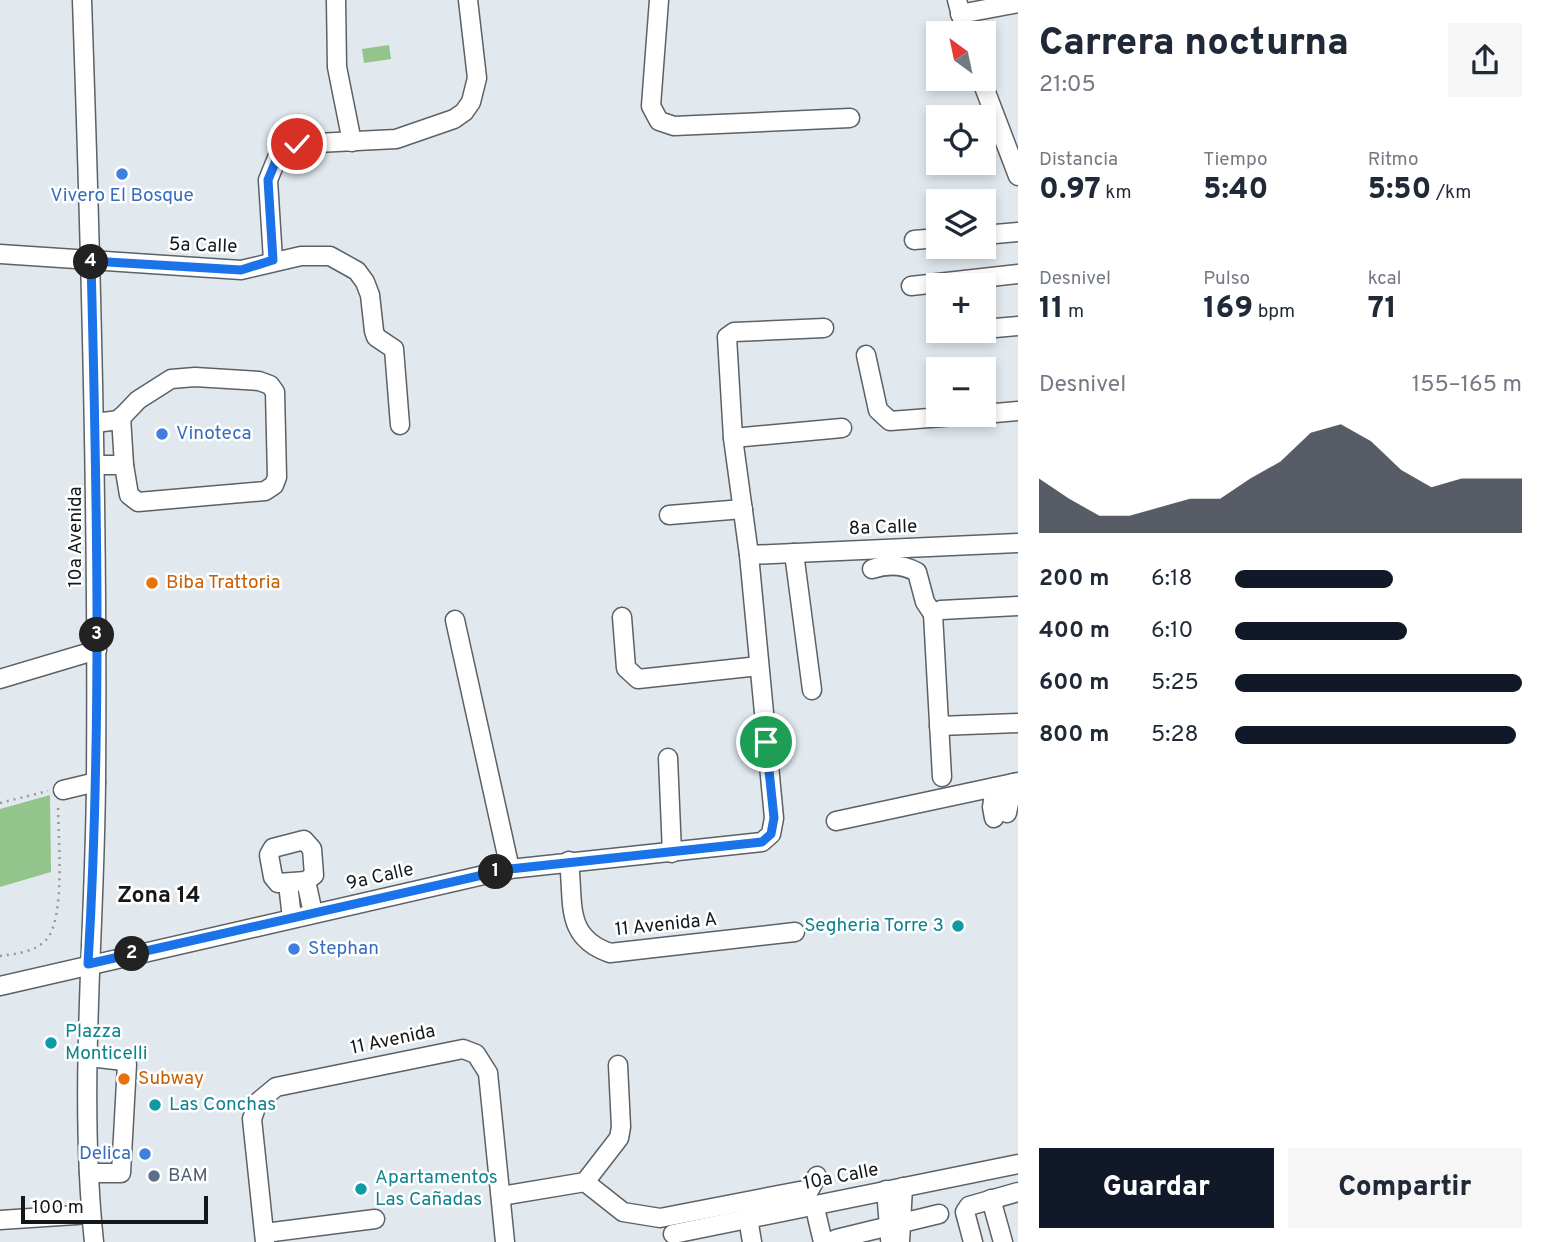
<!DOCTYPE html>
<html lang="es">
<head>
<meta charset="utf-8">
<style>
  body { margin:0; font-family:Overpass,sans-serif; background:#f6f6f7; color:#1f2937; height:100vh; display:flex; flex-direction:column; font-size:26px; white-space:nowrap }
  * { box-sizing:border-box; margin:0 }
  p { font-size:23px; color:#747a83 }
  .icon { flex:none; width:38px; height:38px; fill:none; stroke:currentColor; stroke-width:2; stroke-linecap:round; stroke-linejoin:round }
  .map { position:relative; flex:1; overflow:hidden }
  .details { display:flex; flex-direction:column; background:#fff; width:525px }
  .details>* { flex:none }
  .needle { width:46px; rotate:327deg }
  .controls { position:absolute; left:926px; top:21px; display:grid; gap:14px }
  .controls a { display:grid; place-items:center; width:70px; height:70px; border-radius:0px; background:#fff; box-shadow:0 4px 10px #0003; font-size:35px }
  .scale { position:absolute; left:21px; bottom:18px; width:187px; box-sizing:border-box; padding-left:7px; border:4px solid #15181a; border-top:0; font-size:19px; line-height:24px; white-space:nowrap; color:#15181a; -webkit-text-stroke:5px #fff; paint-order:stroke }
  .pin { position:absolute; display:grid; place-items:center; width:60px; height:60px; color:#fff; margin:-30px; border:4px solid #fff; border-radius:50%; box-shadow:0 2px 7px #0007 }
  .km { position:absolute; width:35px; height:35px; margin:-18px; border-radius:50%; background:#222; color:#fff; font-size:19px; line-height:35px; text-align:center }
  .round { display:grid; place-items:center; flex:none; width:74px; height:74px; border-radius:0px; background:#f6f6f7 }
  .headline { display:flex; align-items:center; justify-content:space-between; height:119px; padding:0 21px }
  h1 { font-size:38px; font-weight:800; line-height:52px }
  .figures { display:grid; grid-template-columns:repeat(3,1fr); gap:10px; height:119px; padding:7px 21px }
  .figures div { display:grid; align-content:center }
  .figures b { font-size:30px; font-weight:800 }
  .figures small { font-size:19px; font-weight:400 }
  .figures p { font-size:19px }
  .chart { height:196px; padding:14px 21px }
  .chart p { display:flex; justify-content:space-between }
  .chart svg { width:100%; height:126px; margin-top:7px; fill:#111827; opacity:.7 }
  .primary-button { display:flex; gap:14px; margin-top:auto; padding:14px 21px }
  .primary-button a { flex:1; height:80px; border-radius:0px; background:#111827; color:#fff; font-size:28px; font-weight:800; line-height:80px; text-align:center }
  .primary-button a+a { background:#f6f6f7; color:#1f2937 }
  ul { padding:0 21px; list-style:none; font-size:23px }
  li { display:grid; grid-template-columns:112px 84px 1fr; align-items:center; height:52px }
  li i { height:18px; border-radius:9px; background:#111827 }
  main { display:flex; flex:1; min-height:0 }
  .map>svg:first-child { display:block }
  .green { fill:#92c48b }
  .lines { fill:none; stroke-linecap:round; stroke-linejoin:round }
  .minor-casing { stroke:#5b6166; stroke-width:21 }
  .path { stroke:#93999e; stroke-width:2.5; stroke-dasharray:2 5; stroke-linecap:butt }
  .minor { stroke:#fff; stroke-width:18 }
  .route-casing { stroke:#fff; stroke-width:14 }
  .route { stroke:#1a73e8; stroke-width:9 }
  .shop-dot { fill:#3f7fe0; stroke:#fff; stroke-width:2.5 }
  .food-dot { fill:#e8710a; stroke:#fff; stroke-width:2.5 }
  .culture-dot { fill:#0f9aa8; stroke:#fff; stroke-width:2.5 }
  .service-dot { fill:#5c6f8a; stroke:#fff; stroke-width:2.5 }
  .labels { text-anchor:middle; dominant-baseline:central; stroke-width:5; stroke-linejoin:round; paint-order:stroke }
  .shop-label { font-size:19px; fill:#366cbe; stroke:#fff; text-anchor:start }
  .street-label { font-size:19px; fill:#15181a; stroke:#fff }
  .food-label { font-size:19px; fill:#c56008; stroke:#fff; text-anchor:start }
  .culture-label { font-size:19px; fill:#0d838f; stroke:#fff; text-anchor:start }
  .service-label { font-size:19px; fill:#4e5e75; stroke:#fff; text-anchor:start }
  .quarter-label { font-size:23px; font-weight:bold; fill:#15181a; stroke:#fff }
</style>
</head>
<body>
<main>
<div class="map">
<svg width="1018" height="1242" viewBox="0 0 1018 1242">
  <rect width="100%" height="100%" fill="#e1e9ef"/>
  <!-- green -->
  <g class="green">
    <path d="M 389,45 L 391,59 L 364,63 L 362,49 Z"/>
    <path d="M 50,795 L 51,872 L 0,887 L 0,809 Z"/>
  </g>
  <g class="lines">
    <!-- minor casing -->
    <g class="minor-casing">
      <g id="minor">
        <path d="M 82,0 C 91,260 98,520 96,780 C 95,934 78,1089 94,1242"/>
        <path d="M 336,0 L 337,67 L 352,142"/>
        <path d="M 659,0 L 651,106 L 659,121 L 674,126 L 850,118"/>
        <path d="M 957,0 L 966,33"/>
        <path d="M 960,14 L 1018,3"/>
        <path d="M 981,79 L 1018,176"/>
        <path d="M 984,235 L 1018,232"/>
        <path d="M 914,240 L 938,238"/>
        <path d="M 0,254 L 241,270 L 301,256 L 330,256 L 357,271 L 365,282 L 370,295 L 374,331 L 376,337 L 394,349 L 400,425"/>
        <path d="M 273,260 L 268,180 L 277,158 L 297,144 L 396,139 L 454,119 L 464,112 L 471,102 L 477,78 L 468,0"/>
        <path d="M 911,286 L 1018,274"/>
        <path d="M 984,329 L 1018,326"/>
        <path d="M 952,331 L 960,331"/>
        <path d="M 866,355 L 878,410 L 890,421 L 969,415"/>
        <path d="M 984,414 L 1018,411"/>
        <path d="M 121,417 L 124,465"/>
        <path d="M 95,423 L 119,420 L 138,400 L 171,379 L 195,377 L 259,381 L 270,385 L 275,392 L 277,477 L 274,485 L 265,491 L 138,502 L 129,495 L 124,465 L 96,465"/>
        <path d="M 733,438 L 842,428"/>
        <path d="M 669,515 L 743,509"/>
        <path d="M 794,553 L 812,690"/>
        <path d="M 749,555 L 1018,543"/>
        <path d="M 872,569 C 887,564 902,564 917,572 L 925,602 L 933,614"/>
        <path d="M 622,617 L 626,668 L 638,679 L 759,666"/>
        <path d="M 455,620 L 510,869"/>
        <path d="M 0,679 L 97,650"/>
        <path d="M 939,726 L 1018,723"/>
        <path d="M 668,758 L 672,853"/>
        <path d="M 942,777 L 933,614 L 941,610 L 1018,606"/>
        <path d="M 63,790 L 96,782"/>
        <path d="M 1007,813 L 1013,783"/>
        <path d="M 994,818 L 992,807 L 995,787"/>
        <path d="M 836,821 L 1018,782"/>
        <path d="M 304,840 L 312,849 L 314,875 L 306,881 L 278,883 L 273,877 L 269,855 L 273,848 Z"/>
        <path d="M 569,861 C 574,903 564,937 610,953 L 795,932"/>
        <path d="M 306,881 L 313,913"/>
        <path d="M 288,884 L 292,918"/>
        <path d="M 0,986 L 510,869 L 762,842 L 771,834 L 774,818 L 749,555 L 733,438 L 727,337 L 734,332 L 824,328"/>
        <path d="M 89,1057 L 124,1061 L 127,1064 L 121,1173 L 89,1173"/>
        <path d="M 585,1182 L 623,1212 L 660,1218 L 810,1189 L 817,1176"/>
        <path d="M 886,1190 L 890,1239"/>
        <path d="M 501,1196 L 585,1182 L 619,1138 L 621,1127 L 618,1065"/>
        <path d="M 991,1199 L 1003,1242"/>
        <path d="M 814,1204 L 823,1242"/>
        <path d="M 748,1218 L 752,1242"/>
        <path d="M 0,1220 L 91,1214"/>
        <path d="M 265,1233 L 375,1219"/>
        <path d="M 673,1234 L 1018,1164"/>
        <path d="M 836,1239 L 939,1214"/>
        <path d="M 265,1242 L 252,1119 L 258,1102 L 276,1087 L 463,1049 L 476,1054 L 488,1073 L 505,1242"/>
        <path d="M 900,1242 L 903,1187"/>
        <path d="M 973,1242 L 965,1212 L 969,1206 L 1018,1192"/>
      </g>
    </g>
    <!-- path -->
    <g class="path">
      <path d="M 0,803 L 48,791"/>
      <path d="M 0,956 C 15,954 35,952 46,940 C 66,919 58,835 58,805"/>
    </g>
    <!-- minor -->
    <use href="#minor" class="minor"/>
  </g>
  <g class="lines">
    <!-- route casing -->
    <g class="route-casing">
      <path id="route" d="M 297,144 L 277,158 L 268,180 L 273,260 L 241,270 L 91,261 C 97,495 102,730 88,964 L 510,869 L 762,842 L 771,834 L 774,818 L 766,742"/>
    </g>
    <!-- route -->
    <use href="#route" class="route"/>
  </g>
  <!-- markers -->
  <g class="shop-dot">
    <circle cx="122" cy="174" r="7"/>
    <circle cx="162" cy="434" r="7"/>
    <circle cx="294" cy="949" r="7"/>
    <circle cx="145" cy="1154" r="7"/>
  </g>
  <g class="food-dot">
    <circle cx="152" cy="583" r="7"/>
    <circle cx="124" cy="1079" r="7"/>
  </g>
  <g class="culture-dot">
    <circle cx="958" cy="926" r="7"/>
    <circle cx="51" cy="1043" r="7"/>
    <circle cx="155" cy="1105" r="7"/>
    <circle cx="361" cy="1189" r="7"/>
  </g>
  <circle class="service-dot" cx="154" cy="1176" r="7"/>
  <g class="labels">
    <!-- shop labels -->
    <g class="shop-label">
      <text x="122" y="196" text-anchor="middle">Vivero El Bosque</text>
      <text x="176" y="434">Vinoteca</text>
      <text x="308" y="949">Stephan</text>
      <text x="131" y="1154" text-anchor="end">Delica</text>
    </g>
    <!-- street labels -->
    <g class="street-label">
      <text transform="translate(203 246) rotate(2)">5a Calle</text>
      <text transform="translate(883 528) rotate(-2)">8a Calle</text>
      <text transform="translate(76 537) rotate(-90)">10a Avenida</text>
      <text transform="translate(380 877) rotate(-13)">9a Calle</text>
      <text transform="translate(666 925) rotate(-6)">11 Avenida A</text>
      <text transform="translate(393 1040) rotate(-12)">11 Avenida</text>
      <text transform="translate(841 1177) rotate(-11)">10a Calle</text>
    </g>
    <!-- food labels -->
    <g class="food-label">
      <text x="166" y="583">Biba Trattoria</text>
      <text x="138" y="1079">Subway</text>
    </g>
    <!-- culture labels -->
    <g class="culture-label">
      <text x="944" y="926" text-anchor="end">Segheria Torre 3</text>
      <text x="65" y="1032">Plazza<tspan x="65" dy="22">Monticelli</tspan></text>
      <text x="169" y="1105">Las Conchas</text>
      <text x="375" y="1178">Apartamentos<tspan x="375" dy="22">Las Cañadas</tspan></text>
    </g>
    <!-- service labels -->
    <g class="service-label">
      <text x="168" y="1176">BAM</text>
    </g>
    <!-- quarter labels -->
    <g class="quarter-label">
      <text x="159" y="896">Zona 14</text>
    </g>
  </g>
</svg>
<div class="controls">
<a><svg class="needle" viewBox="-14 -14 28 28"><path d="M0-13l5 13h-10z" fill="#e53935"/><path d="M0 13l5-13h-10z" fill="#747a83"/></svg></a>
<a><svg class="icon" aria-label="locate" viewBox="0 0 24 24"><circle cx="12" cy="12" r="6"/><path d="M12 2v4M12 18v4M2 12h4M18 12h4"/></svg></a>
<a><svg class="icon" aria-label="layers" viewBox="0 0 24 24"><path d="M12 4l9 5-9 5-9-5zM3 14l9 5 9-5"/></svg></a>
<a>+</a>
<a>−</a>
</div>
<div class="scale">100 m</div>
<div class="pin" style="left:766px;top:742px;background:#1e9e55"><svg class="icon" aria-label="arrive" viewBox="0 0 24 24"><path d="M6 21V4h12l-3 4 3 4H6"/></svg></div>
<div class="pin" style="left:297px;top:144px;background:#d93025"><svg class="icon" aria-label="check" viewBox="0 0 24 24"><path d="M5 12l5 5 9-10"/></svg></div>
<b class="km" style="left:496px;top:872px">1</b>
<b class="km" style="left:132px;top:954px">2</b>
<b class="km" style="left:97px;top:635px">3</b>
<b class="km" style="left:91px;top:262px">4</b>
</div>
<section class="details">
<div class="headline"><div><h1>Carrera nocturna</h1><p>21:05</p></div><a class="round"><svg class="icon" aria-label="share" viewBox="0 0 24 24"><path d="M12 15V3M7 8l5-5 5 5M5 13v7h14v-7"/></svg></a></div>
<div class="figures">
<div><p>Distancia</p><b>0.97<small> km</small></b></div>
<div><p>Tiempo</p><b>5:40</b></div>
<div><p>Ritmo</p><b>5:50<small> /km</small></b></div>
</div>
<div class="figures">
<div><p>Desnivel</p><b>11<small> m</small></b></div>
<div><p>Pulso</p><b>169<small> bpm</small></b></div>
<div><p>kcal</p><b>71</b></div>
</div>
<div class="chart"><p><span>Desnivel</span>155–165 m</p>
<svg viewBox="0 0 160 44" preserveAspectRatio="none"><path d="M0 44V25L10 32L20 38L30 38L40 35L50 32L60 32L70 25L80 19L90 9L100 6L110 12L120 22L130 28L140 25L150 25L160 25V44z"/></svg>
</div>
<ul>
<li><b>200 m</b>6:18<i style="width:55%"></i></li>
<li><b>400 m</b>6:10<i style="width:60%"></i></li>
<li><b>600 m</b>5:25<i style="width:100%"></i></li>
<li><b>800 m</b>5:28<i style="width:98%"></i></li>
</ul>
<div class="primary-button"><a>Guardar</a><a>Compartir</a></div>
</section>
</main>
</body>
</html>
